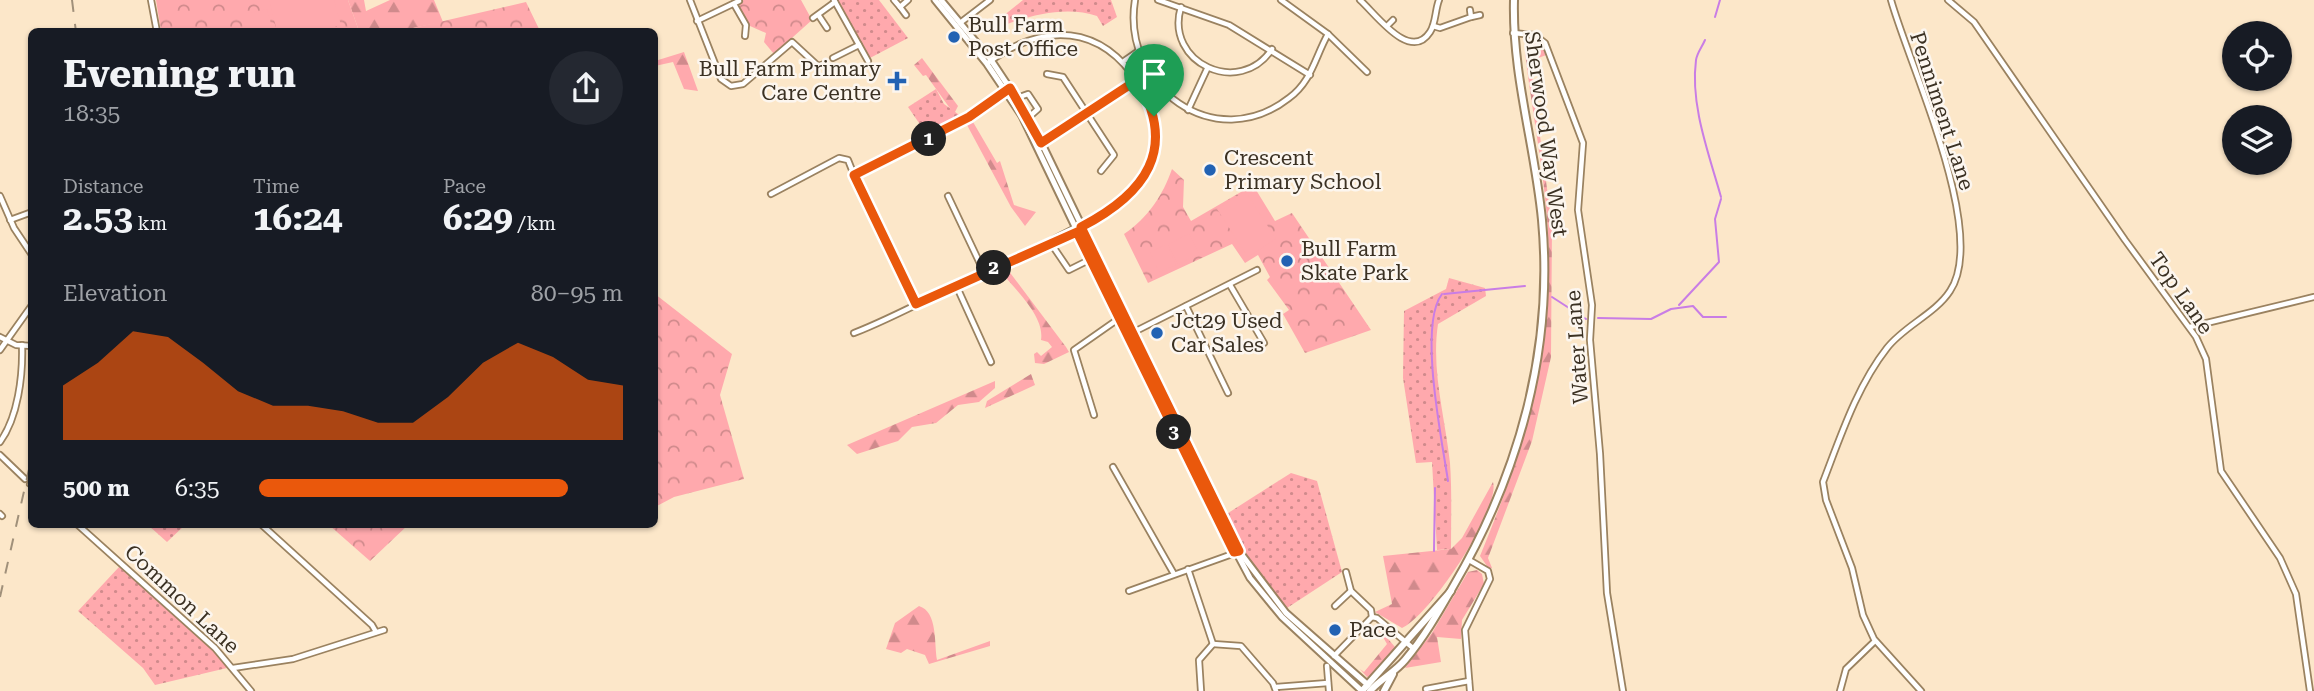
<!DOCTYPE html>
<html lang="en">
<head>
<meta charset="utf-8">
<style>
  body { margin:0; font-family:"Roboto Serif",serif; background:#242831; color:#f1f3f6; height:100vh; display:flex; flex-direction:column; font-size:26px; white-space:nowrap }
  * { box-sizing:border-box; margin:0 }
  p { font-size:23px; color:#9ea1a6 }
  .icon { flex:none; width:38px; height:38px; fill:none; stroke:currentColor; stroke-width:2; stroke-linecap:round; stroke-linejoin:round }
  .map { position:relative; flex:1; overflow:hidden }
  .drawer { position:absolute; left:28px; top:28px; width:630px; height:500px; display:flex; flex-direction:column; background:#171b24; border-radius:10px; box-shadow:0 2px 5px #0004 }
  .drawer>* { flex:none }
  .fabs { position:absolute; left:2222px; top:21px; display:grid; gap:14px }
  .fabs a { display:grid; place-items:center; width:70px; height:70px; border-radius:50%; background:#171b24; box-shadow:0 2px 5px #0004; font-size:35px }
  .pin { position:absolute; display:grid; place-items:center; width:60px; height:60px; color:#fff; margin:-72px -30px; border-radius:50% 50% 50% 0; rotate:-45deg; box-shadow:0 0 7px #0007 }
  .pin .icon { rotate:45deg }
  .km { position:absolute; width:35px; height:35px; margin:-18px; border-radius:50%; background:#222; color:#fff; font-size:19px; line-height:35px; text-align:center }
  .round { display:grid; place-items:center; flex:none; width:74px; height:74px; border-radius:37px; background:#242831 }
  .summary { display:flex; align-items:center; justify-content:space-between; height:119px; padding:0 35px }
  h1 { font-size:38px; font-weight:700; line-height:52px }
  .stats { display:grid; grid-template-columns:repeat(3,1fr); gap:10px; height:119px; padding:7px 35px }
  .stats div { display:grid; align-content:center }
  .stats b { font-size:35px; font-weight:700 }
  .stats small { font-size:19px; font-weight:400 }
  .stats p { font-size:19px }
  .chart { height:196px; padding:14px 35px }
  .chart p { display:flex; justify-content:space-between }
  .chart svg { width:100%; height:126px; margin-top:7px; fill:#ea580c; opacity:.7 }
  ul { padding:0 35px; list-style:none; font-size:23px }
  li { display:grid; grid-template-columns:112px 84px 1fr; align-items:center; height:52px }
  li i { height:18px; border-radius:9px; background:#ea580c }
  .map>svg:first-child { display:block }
  .grass { fill:url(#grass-dots) }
  .forest { fill:url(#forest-firs) }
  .park { fill:url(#park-crowns) }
  .pitch { fill:#ffa9ad }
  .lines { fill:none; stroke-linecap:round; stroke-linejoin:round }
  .stream { stroke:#c97de5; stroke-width:2 }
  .minor-casing { stroke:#9a8260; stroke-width:8 }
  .major-casing { stroke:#9a8260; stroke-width:9 }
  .highway-casing { stroke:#9a8260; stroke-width:10 }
  .minor { stroke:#fff; stroke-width:4.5 }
  .major { stroke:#fff; stroke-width:5 }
  .highway { stroke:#fff; stroke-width:6 }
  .rail { stroke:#a0907a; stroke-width:2; stroke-dasharray:12 12; stroke-linecap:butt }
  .route-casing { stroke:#fff; stroke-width:14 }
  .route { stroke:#ea580c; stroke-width:9 }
  .poi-dot { fill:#2262b3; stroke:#fcf6ef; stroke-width:2.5 }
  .labels { text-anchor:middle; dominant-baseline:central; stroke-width:5; stroke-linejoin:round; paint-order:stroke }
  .poi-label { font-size:21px; fill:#3b3123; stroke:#fcf6ef; text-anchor:start }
  .street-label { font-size:21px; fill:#3b3123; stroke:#fcf6ef }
</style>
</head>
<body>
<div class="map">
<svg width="2314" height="691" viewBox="0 0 2314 691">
  <defs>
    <pattern id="grass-dots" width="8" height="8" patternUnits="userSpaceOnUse" patternTransform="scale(1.75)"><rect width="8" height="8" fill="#ffa9ad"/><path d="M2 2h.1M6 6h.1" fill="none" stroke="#d08a8c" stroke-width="1.8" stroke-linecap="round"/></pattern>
    <pattern id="forest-firs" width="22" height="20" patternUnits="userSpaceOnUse" patternTransform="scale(1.75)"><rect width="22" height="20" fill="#ffa9ad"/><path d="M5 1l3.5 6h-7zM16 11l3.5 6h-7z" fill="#d08a8c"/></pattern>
    <pattern id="park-crowns" width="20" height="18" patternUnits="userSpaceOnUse" patternTransform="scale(1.75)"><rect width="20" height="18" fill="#ffa9ad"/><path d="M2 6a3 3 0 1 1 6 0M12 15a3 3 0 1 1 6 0" fill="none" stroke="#d08a8c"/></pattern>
  </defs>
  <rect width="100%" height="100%" fill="#fce7c9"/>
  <!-- grass -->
  <g class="grass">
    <path d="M 837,0 L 879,0 L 908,38 L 870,58 Z"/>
    <path d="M 1023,0 L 1111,0 L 1117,17 L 1103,26 L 1097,16 C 1065,5 1025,16 995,29 L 992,25 Z"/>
    <path d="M 936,89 L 944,104 L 962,117 L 928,136 L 908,107 Z"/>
    <path d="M 1449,278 L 1485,288 L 1486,296 L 1438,324 C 1431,371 1445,416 1450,463 C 1452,491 1451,520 1451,549 L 1437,550 L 1432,462 L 1416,463 L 1403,378 L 1404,311 L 1446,289 Z"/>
    <path d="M 1291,473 L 1317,481 L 1342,572 L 1287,608 L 1253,566 L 1225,515 Z"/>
    <path d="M 148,525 L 185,525 L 167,542 Z"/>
    <path d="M 119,567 L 213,648 L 227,668 L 155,685 L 143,668 L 78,611 Z"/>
  </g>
  <!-- forest -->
  <g class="forest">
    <path d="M 348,0 L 364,0 L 366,11 L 390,0 L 434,0 L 443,22 L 413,28 L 380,28 L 359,31 Z"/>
    <path d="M 1528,40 L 1540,44 L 1549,54 L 1530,61 L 1552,226 L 1551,357 L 1532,441 L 1488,558 L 1492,568 L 1489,569 L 1480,556 C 1521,456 1549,373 1549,263 C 1549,193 1533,122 1525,52 Z"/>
    <path d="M 684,52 L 698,91 L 684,89 L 673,62 L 655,66 L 655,61 Z"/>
    <path d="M 922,58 L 958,106 L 954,114 L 926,75 L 923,76 L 914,65 Z"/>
    <path d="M 973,122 L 997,163 L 1000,161 L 1014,205 L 1036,212 L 1025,226 L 1011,207 L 967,125 Z"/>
    <path d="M 1005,266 L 1066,347 L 1069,352 L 1044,364 L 1035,363 L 1034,354 L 1037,352 L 1041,356 L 1052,347 L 1048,342 L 1041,340 C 1045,315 1013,288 999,269 Z"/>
    <path d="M 1031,374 L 1035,385 L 985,408 L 987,401 Z"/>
    <path d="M 995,381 L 995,388 L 979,402 L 958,405 L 936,423 L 912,427 L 898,441 L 857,454 L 847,445 Z"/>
    <path d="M 1493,482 C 1501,509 1429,617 1402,628 L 1375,612 L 1392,604 L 1383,556 L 1451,549 L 1462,538 Z"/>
    <path d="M 1477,570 L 1482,574 L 1484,584 L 1462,620 L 1461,639 L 1437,637 L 1441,662 L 1405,668 L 1432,633 L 1468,572 Z"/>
    <path d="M 919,606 C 938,612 934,643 937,660 L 990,641 L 990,646 L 929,664 L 925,655 L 907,649 L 901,653 L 886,649 L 895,623 Z"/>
    <path d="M 1376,625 L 1395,647 L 1373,676 L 1367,677 L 1360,669 L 1364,672 L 1387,644 Z"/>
  </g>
  <!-- park -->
  <g class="park">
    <path d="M 156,0 L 348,0 L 359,31 L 161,31 Z"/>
    <path d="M 741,0 L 801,0 L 812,20 L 774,54 L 764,42 L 766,33 L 750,26 L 739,7 Z"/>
    <path d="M 526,2 L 540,31 L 368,31 L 379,28 L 413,28 Z"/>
    <path d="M 1172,169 L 1184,180 L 1183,207 L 1191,221 L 1253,185 L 1275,221 L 1292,213 L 1371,330 L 1305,353 L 1283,314 L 1289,310 L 1267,280 L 1270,277 L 1258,255 L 1245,263 L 1232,244 L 1148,283 L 1124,234 C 1148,218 1163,195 1172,169 Z"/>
    <path d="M 655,294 L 732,354 L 720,395 L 744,479 L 674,497 L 655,507 Z"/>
    <path d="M 329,525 L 408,525 L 370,561 Z"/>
  </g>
  <!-- pitch -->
  <g class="pitch">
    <path d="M 269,0 L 334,0 L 341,25 L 317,31 L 277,31 Z"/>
    <path d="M 267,9 L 273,31 L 257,31 L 251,13 Z"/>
    <path d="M 1245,191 L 1276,239 L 1248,257 L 1217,209 Z"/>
    <path d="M 1189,234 L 1199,254 L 1178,264 L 1168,244 Z"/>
    <path d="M 1167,244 L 1176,265 L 1159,272 L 1150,252 Z"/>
  </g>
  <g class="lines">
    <!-- stream -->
    <g class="stream">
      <path d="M 1715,17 L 1720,0"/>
      <path d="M 1705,40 C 1702,47 1697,53 1696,60 C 1690,105 1709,154 1721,197"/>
      <path d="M 1442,294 C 1418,325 1442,440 1448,481"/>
      <path d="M 1444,294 L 1525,286"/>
      <path d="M 1552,297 L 1586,319"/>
      <path d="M 1679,305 L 1719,262 L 1715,219 L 1721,199"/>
      <path d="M 1598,318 L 1651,319 L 1671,309 L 1693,306 L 1703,317 L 1726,317"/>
      <path d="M 1434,551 L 1435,488"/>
    </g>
    <!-- minor casing -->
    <g class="minor-casing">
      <g id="minor">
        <path d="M 151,0 L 157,32"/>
        <path d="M 690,0 L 721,79 L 731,86 L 743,84 L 792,42 L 818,66 L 824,64"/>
        <path d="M 834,0 L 868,61"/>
        <path d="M 894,0 L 900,7"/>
        <path d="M 1135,0 C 1121,87 1215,156 1289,98 C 1312,81 1315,57 1328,34"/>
        <path d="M 1158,0 L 1229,25 L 1310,75"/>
        <path d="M 1281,0 L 1328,34 L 1367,72"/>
        <path d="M 1360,0 C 1375,13 1410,63 1430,32 C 1436,23 1435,10 1439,0"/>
        <path d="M 1891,0 C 1909,65 1989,233 1950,291 C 1935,314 1904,326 1887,348 C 1857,386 1840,438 1823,482 L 1826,500 L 1852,568 L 1863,615 L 1874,639 L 1921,691"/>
        <path d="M 1948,0 L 1974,22 L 2125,240 L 2196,337 L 2206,359 L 2221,471 L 2280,558 L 2296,594 L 2310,691"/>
        <path d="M 734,4 L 746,25 L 745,36"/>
        <path d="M 1181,7 C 1164,63 1240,98 1272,49"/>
        <path d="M 906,15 L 900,7 L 908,0"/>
        <path d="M 819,16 L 827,28"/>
        <path d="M 1471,17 L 1480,15"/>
        <path d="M 813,18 L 835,2"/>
        <path d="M 697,21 L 739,1"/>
        <path d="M 960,23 L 990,0"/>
        <path d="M 1387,26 L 1393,20"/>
        <path d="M 1433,26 L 1440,28 L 1471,17 L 1470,10"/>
        <path d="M 1513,33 L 1535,35 L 1545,43 L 1583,143 L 1578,210 L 1592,305 L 1590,340 L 1600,454 L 1607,593 L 1623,691"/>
        <path d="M 833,58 L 859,45"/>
        <path d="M 1124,61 L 1137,52"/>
        <path d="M 1047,74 L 1063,77 L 1114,155 L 1101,171"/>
        <path d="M 1017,98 L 1028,94 L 1038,109 L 1029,117"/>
        <path d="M 1150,102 L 1163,93"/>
        <path d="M 1188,110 L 1207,69"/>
        <path d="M 1040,144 L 1137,81"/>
        <path d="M 771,194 L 839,158 L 848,160 L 854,175"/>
        <path d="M 0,196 L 14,228 L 32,255"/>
        <path d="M 948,196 L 984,272"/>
        <path d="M 10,220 L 32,212"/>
        <path d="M 1054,239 L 1077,227"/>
        <path d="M 1050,242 L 1069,270 L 1091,259"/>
        <path d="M 956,285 L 991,362"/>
        <path d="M 1230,285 L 1264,343"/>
        <path d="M 916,304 L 854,175 L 969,117 L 1010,88"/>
        <path d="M 1186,306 L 1228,393"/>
        <path d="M 2190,327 L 2314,297"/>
        <path d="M 854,333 C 890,319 925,300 960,283 C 986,271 1011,259 1037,247 C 1072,232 1112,220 1136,188 C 1161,155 1160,118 1139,84 C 1101,24 1044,22 989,62"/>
        <path d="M 1132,333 L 1257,270"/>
        <path d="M 0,337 L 16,345 L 32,346"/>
        <path d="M 0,350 L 32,305"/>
        <path d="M 1094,415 L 1074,350 L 1124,315"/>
        <path d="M 0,442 C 18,417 23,376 22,345"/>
        <path d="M 0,455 L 25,479"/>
        <path d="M 1113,467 L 1174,574"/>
        <path d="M 30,484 L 32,485"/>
        <path d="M 0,514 L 2,516"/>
        <path d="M 78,525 L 215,648 L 251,691"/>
        <path d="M 262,525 L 372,625 L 376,632"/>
        <path d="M 1469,560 L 1488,571 L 1490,579 L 1465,630 L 1470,691"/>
        <path d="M 1188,569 L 1213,644"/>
        <path d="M 1129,591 L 1238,552"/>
        <path d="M 1335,606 L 1351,591"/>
        <path d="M 1372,617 L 1377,618 L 1414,649"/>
        <path d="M 1213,644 L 1241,646 L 1273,683 L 1276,691"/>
        <path d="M 1334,656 L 1372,617 L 1371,610 L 1351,591 L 1346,572"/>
        <path d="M 1327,666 L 1329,691"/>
        <path d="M 233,668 L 293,659 L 384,630"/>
        <path d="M 1276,687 L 1328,683"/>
        <path d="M 1426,689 L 1469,681"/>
        <path d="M 1201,691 L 1199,660 L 1213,644"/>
        <path d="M 1840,691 L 1846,669 L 1875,641"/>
      </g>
    </g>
    <!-- major casing -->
    <g class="major-casing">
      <g id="major">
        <path d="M 935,0 L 987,64 L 1022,116 L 1184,454 L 1250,578 L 1282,617 L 1362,691"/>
        <path d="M 941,0 L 991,60 L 1029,117 L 1239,551 L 1286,613 L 1368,685"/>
      </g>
    </g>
    <!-- highway casing -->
    <g class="highway-casing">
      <g id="highway">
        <path d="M 1362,691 L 1451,591"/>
        <path d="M 1370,691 C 1381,679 1395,672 1405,660 C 1425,636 1439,611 1454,585 C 1519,474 1554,349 1542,220 C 1535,146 1512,75 1514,0"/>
        <path d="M 1384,691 L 1393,674"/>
      </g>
    </g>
    <!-- minor -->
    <use href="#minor" class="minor"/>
    <!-- major -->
    <use href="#major" class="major"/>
    <!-- highway -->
    <use href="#highway" class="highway"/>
    <!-- rail -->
    <g class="rail">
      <path d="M 72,0 L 76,32"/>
      <path d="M 0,597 L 32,456"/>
    </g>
  </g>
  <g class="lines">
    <!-- route casing -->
    <g class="route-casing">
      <path id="route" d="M 1137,80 C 1179,149 1145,194 1081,227 L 1239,551 L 1234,552 L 1077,232 L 916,304 L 854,175 L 969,117 L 1010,88 L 1041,143 Z"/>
    </g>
    <!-- route -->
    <use href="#route" class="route"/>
  </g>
  <!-- markers -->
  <g class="poi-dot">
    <circle cx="954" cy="37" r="7"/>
    <path d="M893.5 70.5h7v7h7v7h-7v7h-7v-7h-7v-7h7z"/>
    <circle cx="1210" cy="170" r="7"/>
    <circle cx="1287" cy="261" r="7"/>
    <circle cx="1157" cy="333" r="7"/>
    <circle cx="1335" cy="630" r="7"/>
  </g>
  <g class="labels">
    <!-- poi labels -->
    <g class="poi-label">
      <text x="968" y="25">Bull Farm<tspan x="968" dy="24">Post Office</tspan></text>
      <text x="881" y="69" text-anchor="end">Bull Farm Primary<tspan x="881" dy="24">Care Centre</tspan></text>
      <text x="1224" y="158">Crescent<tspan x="1224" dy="24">Primary School</tspan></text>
      <text x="1301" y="249">Bull Farm<tspan x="1301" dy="24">Skate Park</tspan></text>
      <text x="1171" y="321">Jct29 Used<tspan x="1171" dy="24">Car Sales</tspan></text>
      <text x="1349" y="630">Pace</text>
    </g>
    <!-- street labels -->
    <g class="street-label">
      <text transform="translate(1942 111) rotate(72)">Penniment Lane</text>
      <text transform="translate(1546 134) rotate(82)">Sherwood Way West</text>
      <text transform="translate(2181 293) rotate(55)">Top Lane</text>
      <text transform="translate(1577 347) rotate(-94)">Water Lane</text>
      <text transform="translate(182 599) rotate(43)">Common Lane</text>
    </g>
  </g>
</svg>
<div class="fabs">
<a><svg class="icon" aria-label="locate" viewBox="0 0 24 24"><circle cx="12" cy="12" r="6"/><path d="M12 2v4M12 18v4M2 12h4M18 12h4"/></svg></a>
<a><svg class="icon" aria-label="layers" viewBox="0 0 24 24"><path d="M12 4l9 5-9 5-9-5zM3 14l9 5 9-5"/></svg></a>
</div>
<div class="pin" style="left:1154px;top:116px;background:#1e9e55"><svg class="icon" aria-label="arrive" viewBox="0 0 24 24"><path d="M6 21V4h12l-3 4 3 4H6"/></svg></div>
<b class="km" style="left:929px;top:139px">1</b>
<b class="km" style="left:994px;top:268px">2</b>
<b class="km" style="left:1174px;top:432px">3</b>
<section class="drawer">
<div class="summary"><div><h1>Evening run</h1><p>18:35</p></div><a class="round"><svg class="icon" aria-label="share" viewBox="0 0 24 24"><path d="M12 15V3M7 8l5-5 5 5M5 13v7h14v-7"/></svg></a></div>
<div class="stats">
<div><p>Distance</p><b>2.53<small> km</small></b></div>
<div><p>Time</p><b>16:24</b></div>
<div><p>Pace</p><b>6:29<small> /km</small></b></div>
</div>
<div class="chart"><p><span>Elevation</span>80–95 m</p>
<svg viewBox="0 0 160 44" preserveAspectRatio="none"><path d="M0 44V25L10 17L20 6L30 8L40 17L50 27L60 32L70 32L80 34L90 38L100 38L110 29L120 17L130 10L140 15L150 23L160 25V44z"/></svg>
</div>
<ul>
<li><b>500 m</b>6:35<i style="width:85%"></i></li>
</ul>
</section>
</div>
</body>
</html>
